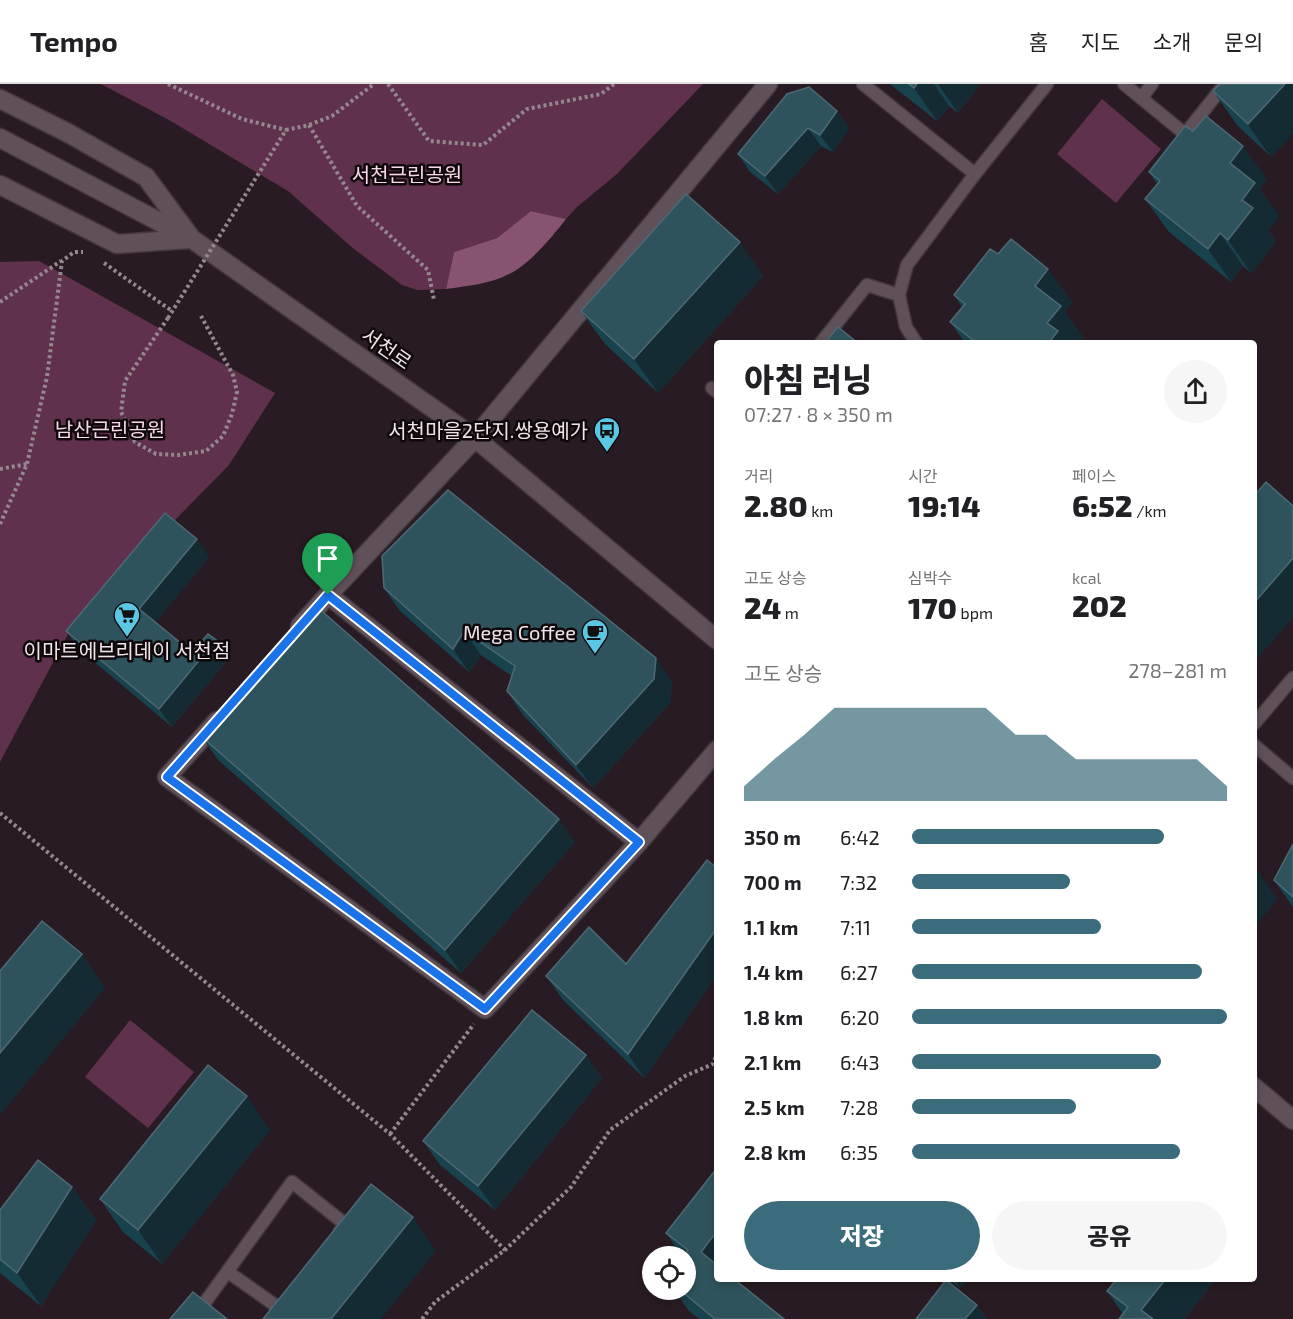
<!DOCTYPE html>
<html lang="ko">
<head>
<meta charset="utf-8">
<style>
  body { margin:0; font-family:"Exo 2","Noto Sans KR",sans-serif; background:#f6f6f6; color:#202124; height:100vh; display:flex; flex-direction:column; font-size:22px; white-space:nowrap }
  * { box-sizing:border-box; margin:0 }
  p { font-size:20px; color:#757577 }
  .icon { flex:none; width:33px; height:33px; fill:none; stroke:currentColor; stroke-width:2; stroke-linecap:round; stroke-linejoin:round }
  .map { position:relative; flex:1; overflow:hidden }
  .details { position:absolute; left:714px; top:256px; width:543px; height:942px; display:flex; flex-direction:column; background:#fff; border-radius:6px; box-shadow:0 3px 9px #0003 }
  .details>* { flex:none }
  .buttons { position:absolute; left:642px; top:1162px; display:grid; gap:12px }
  .buttons a { display:grid; place-items:center; width:54px; height:54px; border-radius:50%; background:#fff; box-shadow:0 3px 9px #0003; font-size:30px }
  .pin { position:absolute; display:grid; place-items:center; width:51px; height:51px; color:#fff; margin:-62px -26px; border-radius:50% 50% 50% 0; rotate:-45deg; box-shadow:0 0 6px #0007 }
  .pin .icon { rotate:45deg }
  .round { display:grid; place-items:center; flex:none; width:63px; height:63px; border-radius:32px; background:#f6f6f6 }
  .summary { display:flex; align-items:center; justify-content:space-between; height:102px; padding:0 30px }
  h1 { font-size:33px; font-weight:800; line-height:45px }
  .metrics { display:grid; grid-template-columns:repeat(3,1fr); gap:9px; height:102px; padding:6px 30px }
  .metrics div { display:grid; align-content:center }
  .metrics b { font-size:30px; font-weight:800 }
  .metrics small { font-size:16px; font-weight:400 }
  .metrics p { font-size:16px }
  .chart { height:168px; padding:12px 30px }
  .chart p { display:flex; justify-content:space-between }
  .chart svg { width:100%; height:108px; margin-top:6px; fill:#3a6c7b; opacity:.7 }
  .primary-button { display:flex; gap:12px; margin-top:auto; padding:12px 30px }
  .primary-button a { flex:1; height:69px; border-radius:36px; background:#3a6c7b; color:#fff; font-size:24px; font-weight:800; line-height:69px; text-align:center }
  .primary-button a+a { background:#f6f6f6; color:#202124 }
  ul { padding:0 30px; list-style:none; font-size:20px }
  li { display:grid; grid-template-columns:96px 72px 1fr; align-items:center; height:45px }
  li i { height:15px; border-radius:8px; background:#3a6c7b }
  header { display:flex; align-items:center; gap:36px; box-sizing:border-box; height:84px; padding:0 30px; background:#fff; border-bottom:2px solid #e0e0e0 }
  header strong { font-size:28px }
  nav { display:flex; gap:33px; margin-inline-start:auto; font-size:21px }
  .map>svg:first-child { display:block }
  .green { fill:#60314d }
  .water { fill:#885271 }
  .lines { fill:none; stroke-linecap:round; stroke-linejoin:round }
  .service-casing { stroke:#42373d; stroke-width:15 }
  .minor-casing { stroke:#42373d; stroke-width:21 }
  .tertiary-casing { stroke:#42373d; stroke-width:21 }
  .path { stroke:#94878e; stroke-width:4; stroke-dasharray:3 3; stroke-linecap:butt }
  .service { stroke:#605059; stroke-width:12 }
  .minor { stroke:#605059; stroke-width:18 }
  .tertiary { stroke:#605059; stroke-width:18 }
  .path-bridge { stroke:#94878e; stroke-width:4; stroke-dasharray:3 3; stroke-linecap:butt }
  .wall { fill:#18424c }
  .shaded-wall { fill:#152b34 }
  .building { fill:#2f535d; stroke:#4d6a73; stroke-width:1.5 }
  .route-casing { stroke:#fff; stroke-width:12 }
  .route { stroke:#1a73e8; stroke-width:8 }
  .labels { text-anchor:middle; dominant-baseline:central; stroke-width:5; stroke-linejoin:round; paint-order:stroke }
  .park-label { font-size:20px; fill:#f9d6e9; stroke:#0e080b }
  .street-label { font-size:20px; fill:#eee3e9; stroke:#0e080b }
  .poi-label { font-size:20px; fill:#eee3e9; stroke:#0e080b; text-anchor:end }
</style>
</head>
<body>
<header>
<strong>Tempo</strong>
<nav><a>홈</a><a>지도</a><a>소개</a><a>문의</a></nav>
</header>
<div class="map">
<svg width="1293" height="1235" viewBox="0 0 1293 1235">
  <rect width="100%" height="100%" fill="#291b23"/>
  <!-- green -->
  <g class="green">
    <path d="M 101,0 L 703,0 L 617,90 L 577,123 L 566,135 L 531,127 L 497,154 L 454,168 L 446,205 L 417,206 L 402,201 L 354,165 L 288,107 L 169,36 Z"/>
    <path d="M 1102,15 L 1161,65 L 1116,119 L 1057,70 Z"/>
    <path d="M 39,177 L 275,309 L 229,381 L 74,539 L 0,678 L 0,178 Z"/>
    <path d="M 130,936 L 194,988 L 148,1044 L 85,993 Z"/>
  </g>
  <!-- water -->
  <path class="water" d="M 531,127 L 566,135 C 552,153 529,181 509,190 C 490,200 467,202 446,205 L 454,168 L 497,154 Z"/>
  <g class="lines">
    <!-- service casing -->
    <g class="service-casing">
      <g id="service">
        <path d="M 863,0 L 975,90"/>
        <path d="M 1124,0 L 1185,50 L 1225,0"/>
        <path d="M 1142,13 L 1152,0"/>
        <path d="M 820,260 L 867,201 L 899,211"/>
        <path d="M 917,260 L 906,243 L 899,211 L 907,181 L 975,90 L 1047,0"/>
        <path d="M 712,304 L 717,308"/>
        <path d="M 1254,640 L 1293,594"/>
        <path d="M 1254,661 L 1293,694"/>
        <path d="M 228,1188 L 282,1226 L 285,1222"/>
        <path d="M 193,1235 L 292,1098 L 345,1140 L 340,1147"/>
      </g>
    </g>
    <!-- minor casing -->
    <g class="minor-casing">
      <g id="minor">
        <path d="M 300,542 L 328,511"/>
        <path d="M 217,637 L 167,693 L 485,925 L 639,758 L 328,511 L 475,354 L 768,0"/>
        <path d="M 639,758 L 717,666"/>
      </g>
    </g>
    <!-- tertiary casing -->
    <g class="tertiary-casing">
      <g id="tertiary">
        <path d="M 0,15 L 68,49 L 146,93 L 189,151"/>
        <path d="M 0,54 L 192,155 L 475,354 L 717,556"/>
        <path d="M 0,101 L 117,160 L 190,155"/>
        <path d="M 1254,1003 L 1293,1036"/>
      </g>
    </g>
    <!-- path -->
    <g class="path">
      <path d="M 168,0 L 242,35 L 286,46"/>
      <path d="M 388,0 L 429,57 L 483,61 L 527,25 L 601,10 L 614,0"/>
      <path d="M 309,41 L 357,122 L 428,186 L 434,216"/>
      <path d="M 254,97 L 286,46 L 309,41 L 332,32 L 374,0"/>
      <path d="M 104,179 L 172,227"/>
      <path d="M 0,218 L 61,177"/>
      <path d="M 168,234 L 125,297 L 121,328 L 135,358 L 156,370 L 178,371 L 206,367 L 223,352 L 232,330 L 237,308 L 233,291 L 201,232"/>
      <path d="M 0,385 L 27,380"/>
      <path d="M 0,440 L 27,380 L 47,293 L 62,177 L 74,168 L 83,168"/>
      <path d="M 0,729 L 390,1050 L 505,1166"/>
      <path d="M 390,1050 L 474,940"/>
      <path d="M 422,1235 L 435,1218 L 505,1166 L 571,1103 L 610,1046 L 685,992 L 713,980 L 717,969"/>
    </g>
    <!-- service -->
    <use href="#service" class="service"/>
    <!-- minor -->
    <use href="#minor" class="minor"/>
    <!-- tertiary -->
    <use href="#tertiary" class="tertiary"/>
    <!-- path-bridge -->
    <path class="path-bridge" d="M 168,234 L 254,97"/>
  </g>
  <!-- wall -->
  <g class="wall">
    <path d="M 890,0 L 980,0 L 958,29 L 949,22 L 937,37 Z"/>
    <path d="M 1220,0 L 1271,73 L 1237,41 L 1213,7 Z"/>
    <path d="M 837,27 L 849,45 L 833,68 L 821,62 L 778,110 L 750,88 L 738,70 Z"/>
    <path d="M 1149,88 L 1267,95 L 1259,105 L 1279,132 L 1268,146 L 1276,158 L 1251,189 L 1243,182 L 1231,198 L 1169,148 L 1145,115 L 1157,100 Z"/>
    <path d="M 998,170 L 1072,218 L 1064,227 L 1084,255 L 1081,260 L 966,260 L 950,238 L 962,223 L 954,211 Z"/>
    <path d="M 763,192 L 658,309 L 605,260 L 581,227 Z"/>
    <path d="M 209,473 L 155,538 L 192,568 L 216,556 L 229,574 L 172,643 L 79,565 L 66,547 Z"/>
    <path d="M 384,504 L 672,598 L 670,619 L 593,704 L 523,631 L 507,607 L 512,592 L 481,571 L 469,588 L 400,527 Z"/>
    <path d="M 202,653 L 575,758 L 461,889 L 218,676 Z"/>
    <path d="M 1293,760 L 1293,823 L 1274,796 Z"/>
    <path d="M 717,784 L 717,891 L 644,994 L 563,916 L 546,892 L 626,880 Z"/>
    <path d="M 602,994 L 495,1126 L 440,1081 L 423,1057 Z"/>
    <path d="M 270,1046 L 162,1180 L 123,1148 L 100,1115 Z"/>
    <path d="M 717,1084 L 717,1196 L 784,1235 L 699,1235 L 689,1227 L 674,1206 L 686,1206 L 682,1172 L 666,1149 Z"/>
    <path d="M 72,1103 L 96,1136 L 41,1222 L 0,1189 L 0,1126 Z"/>
    <path d="M 950,1196 L 967,1196 L 960,1204 Z"/>
    <path d="M 1116,1196 L 1215,1196 L 1184,1235 L 1123,1230 L 1107,1207 Z"/>
  </g>
  <!-- shaded-wall -->
  <g class="shaded-wall">
    <path d="M 917,0 L 934,0 L 949,22 L 937,37 L 914,4 Z"/>
    <path d="M 938,0 L 980,0 L 958,29 Z"/>
    <path d="M 1285,0 L 1293,0 L 1293,50 L 1271,73 L 1248,40 Z"/>
    <path d="M 837,27 L 849,45 L 833,68 L 820,51 Z"/>
    <path d="M 808,44 L 821,62 L 778,110 L 765,92 Z"/>
    <path d="M 1243,62 L 1267,95 L 1259,105 L 1279,132 L 1268,146 L 1276,158 L 1251,189 L 1228,156 L 1242,116 L 1230,79 Z"/>
    <path d="M 1220,149 L 1243,182 L 1231,198 L 1208,165 Z"/>
    <path d="M 740,158 L 763,192 L 658,309 L 634,275 Z"/>
    <path d="M 1048,185 L 1072,218 L 1064,227 L 1084,255 L 1081,260 L 1048,260 L 1047,239 L 1035,202 Z"/>
    <path d="M 197,455 L 209,473 L 152,543 L 139,525 Z"/>
    <path d="M 1293,474 L 1293,534 L 1254,578 L 1254,519 Z"/>
    <path d="M 464,547 L 481,571 L 469,588 L 453,565 Z"/>
    <path d="M 216,556 L 229,574 L 172,643 L 159,625 Z"/>
    <path d="M 656,574 L 672,598 L 670,619 L 593,704 L 576,681 Z"/>
    <path d="M 559,735 L 575,758 L 461,889 L 445,866 Z"/>
    <path d="M 1254,781 L 1277,815 L 1254,844 Z"/>
    <path d="M 717,844 L 717,891 L 644,994 L 628,970 Z"/>
    <path d="M 82,870 L 105,904 L 0,1031 L 0,969 Z"/>
    <path d="M 586,971 L 602,994 L 495,1126 L 478,1102 Z"/>
    <path d="M 247,1012 L 270,1046 L 162,1180 L 138,1146 Z"/>
    <path d="M 72,1103 L 96,1136 L 41,1222 L 17,1189 Z"/>
    <path d="M 413,1133 L 436,1167 L 381,1235 L 331,1235 Z"/>
    <path d="M 717,1147 L 717,1191 L 701,1168 Z"/>
    <path d="M 955,1196 L 967,1196 L 960,1204 Z"/>
    <path d="M 1165,1196 L 1215,1196 L 1184,1235 L 1148,1235 L 1141,1226 Z"/>
    <path d="M 977,1221 L 987,1235 L 965,1235 Z"/>
  </g>
  <!-- building -->
  <g class="building">
    <path d="M 909,0 L 917,0 L 914,4 Z"/>
    <path d="M 1220,0 L 1285,0 L 1248,40 L 1213,7 Z"/>
    <path d="M 809,3 L 837,27 L 820,51 L 808,44 L 765,92 L 738,70 L 787,10 Z"/>
    <path d="M 1206,32 L 1243,62 L 1230,79 L 1255,99 L 1242,116 L 1253,124 L 1228,156 L 1220,149 L 1208,165 L 1145,115 L 1160,97 L 1149,88 L 1185,42 L 1193,47 Z"/>
    <path d="M 686,110 L 740,158 L 634,275 L 581,227 Z"/>
    <path d="M 1011,155 L 1048,185 L 1035,202 L 1061,222 L 1047,239 L 1058,247 L 1048,260 L 978,260 L 950,238 L 965,220 L 954,211 L 990,165 L 998,170 Z"/>
    <path d="M 838,243 L 859,260 L 824,260 Z"/>
    <path d="M 1266,398 L 1293,422 L 1293,474 L 1254,519 L 1254,412 Z"/>
    <path d="M 448,406 L 656,574 L 654,595 L 576,681 L 507,607 L 515,582 L 464,547 L 453,565 L 384,504 L 382,472 Z"/>
    <path d="M 165,429 L 197,455 L 139,525 L 192,568 L 208,550 L 216,556 L 159,625 L 66,547 Z"/>
    <path d="M 316,522 L 559,735 L 445,866 L 202,653 Z"/>
    <path d="M 1293,760 L 1293,813 L 1274,796 Z"/>
    <path d="M 707,776 L 717,784 L 717,844 L 628,970 L 546,892 L 589,843 L 626,880 Z"/>
    <path d="M 42,837 L 82,870 L 0,969 L 0,887 Z"/>
    <path d="M 532,926 L 586,971 L 478,1102 L 423,1057 Z"/>
    <path d="M 208,981 L 247,1012 L 138,1146 L 100,1115 Z"/>
    <path d="M 38,1076 L 72,1103 L 17,1189 L 0,1175 L 0,1126 Z"/>
    <path d="M 717,1084 L 717,1147 L 701,1168 L 717,1181 L 717,1196 L 735,1196 L 784,1235 L 715,1235 L 680,1206 L 686,1206 L 686,1173 L 682,1173 L 688,1166 L 666,1149 Z"/>
    <path d="M 371,1100 L 413,1133 L 331,1235 L 263,1235 Z"/>
    <path d="M 946,1196 L 977,1221 L 965,1235 L 916,1235 Z"/>
    <path d="M 1116,1196 L 1165,1196 L 1141,1226 L 1153,1235 L 1119,1235 L 1128,1223 L 1107,1207 Z"/>
    <path d="M 193,1208 L 227,1235 L 170,1235 Z"/>
  </g>
  <g class="lines">
    <!-- route casing -->
    <g class="route-casing">
      <path id="route" d="M 328,511 L 639,758 L 485,925 L 167,693 Z"/>
    </g>
    <!-- route -->
    <use href="#route" class="route"/>
  </g>
  <!-- icons -->
  <defs>
    <g id="bus-pin" transform="scale(1.35)"><path d="M0 17L-7.5 6A9.5 9.5 0 1 1 7.5 6Z" fill="#5ac8e5" stroke="#0e080b"/><path d="M-5-6H5V4H4V6H2V4H-2V6H-4V4H-5ZM-3.5-4V0h7V-4ZM-3.5 1.2v1.5H-2V1.2ZM2 1.2v1.5H3.5V1.2Z" fill="#111"/></g>
    <g id="supermarket-pin" transform="scale(1.35)"><path d="M0 17L-7.5 6A9.5 9.5 0 1 1 7.5 6Z" fill="#5ac8e5" stroke="#0e080b"/><path d="M-6-5.5h2.5l.6 2H6L4.5 2H-2.5L-4.4-4H-6ZM-1.5 3.2a1.3 1.3 0 1 0 .1 0ZM3 3.2a1.3 1.3 0 1 0 .1 0Z" fill="#111"/></g>
    <g id="cafe-pin" transform="scale(1.35)"><path d="M0 17L-7.5 6A9.5 9.5 0 1 1 7.5 6Z" fill="#5ac8e5" stroke="#0e080b"/><path d="M-5.5-4.5H6V0H3Q3 3.5 0 3.5H-2.5Q-5.5 3.5-5.5 0ZM3-3.2v2h1.7v-2ZM-6 4.5H4V6H-6Z" fill="#111"/></g>
  </defs>
  <g fill-rule="evenodd">
    <use href="#bus-pin" x="607" y="346"/>
    <use href="#supermarket-pin" x="127" y="531"/>
    <use href="#cafe-pin" x="595" y="548"/>
  </g>
  <g class="labels">
    <!-- park labels -->
    <g class="park-label">
      <text x="407" y="90">서천근린공원</text>
      <text x="110" y="345">남산근린공원</text>
    </g>
    <!-- street labels -->
    <g class="street-label">
      <text transform="translate(387 264) rotate(35)">서천로</text>
    </g>
    <!-- poi labels -->
    <g class="poi-label">
      <text x="588" y="346">서천마을2단지.쌍용예가</text>
      <text x="576" y="548">Mega Coffee</text>
      <text x="127" y="566" text-anchor="middle">이마트에브리데이 서천점</text>
    </g>
  </g>
</svg>
<div class="buttons">
<a><svg class="icon" aria-label="locate" viewBox="0 0 24 24"><circle cx="12" cy="12" r="6"/><path d="M12 2v4M12 18v4M2 12h4M18 12h4"/></svg></a>
</div>
<div class="pin" style="left:328px;top:511px;background:#1e9e55"><svg class="icon" aria-label="arrive" viewBox="0 0 24 24"><path d="M6 21V4h12l-3 4 3 4H6"/></svg></div>
<section class="details">
<div class="summary"><div><h1>아침 러닝</h1><p>07:27 · 8 × 350 m</p></div><a class="round"><svg class="icon" aria-label="share" viewBox="0 0 24 24"><path d="M12 15V3M7 8l5-5 5 5M5 13v7h14v-7"/></svg></a></div>
<div class="metrics">
<div><p>거리</p><b>2.80<small> km</small></b></div>
<div><p>시간</p><b>19:14</b></div>
<div><p>페이스</p><b>6:52<small> /km</small></b></div>
</div>
<div class="metrics">
<div><p>고도 상승</p><b>24<small> m</small></b></div>
<div><p>심박수</p><b>170<small> bpm</small></b></div>
<div><p>kcal</p><b>202</b></div>
</div>
<div class="chart"><p><span>고도 상승</span>278–281 m</p>
<svg viewBox="0 0 160 44" preserveAspectRatio="none"><path d="M0 44V38L10 27L20 17L30 6L40 6L50 6L60 6L70 6L80 6L90 17L100 17L110 27L120 27L130 27L140 27L150 27L160 38V44z"/></svg>
</div>
<ul>
<li><b>350 m</b>6:42<i style="width:80%"></i></li>
<li><b>700 m</b>7:32<i style="width:50%"></i></li>
<li><b>1.1 km</b>7:11<i style="width:60%"></i></li>
<li><b>1.4 km</b>6:27<i style="width:92%"></i></li>
<li><b>1.8 km</b>6:20<i style="width:100%"></i></li>
<li><b>2.1 km</b>6:43<i style="width:79%"></i></li>
<li><b>2.5 km</b>7:28<i style="width:52%"></i></li>
<li><b>2.8 km</b>6:35<i style="width:85%"></i></li>
</ul>
<div class="primary-button"><a>저장</a><a>공유</a></div>
</section>
</div>
</body>
</html>
